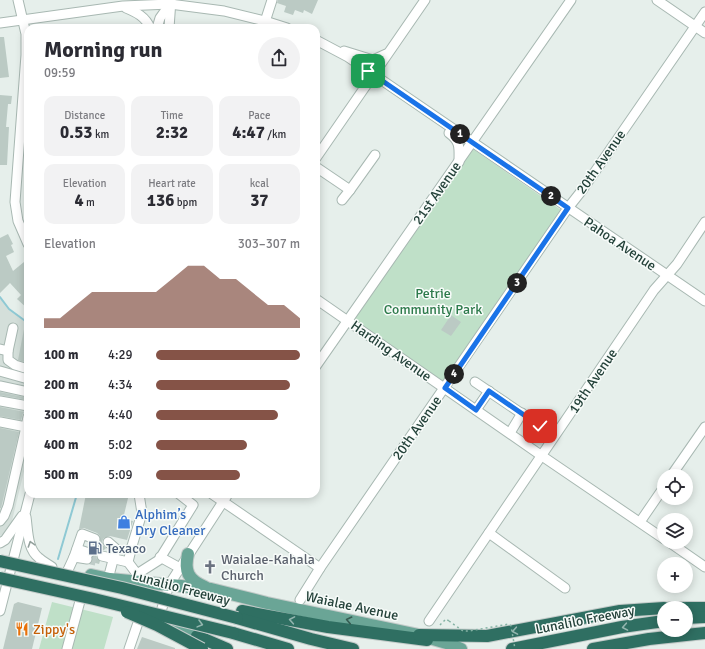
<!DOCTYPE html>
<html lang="en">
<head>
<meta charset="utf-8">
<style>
  body { margin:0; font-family:Signika,sans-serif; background:#f2f2f3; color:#2b2b33; height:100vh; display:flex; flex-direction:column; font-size:15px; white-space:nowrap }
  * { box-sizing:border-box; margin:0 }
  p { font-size:13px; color:#7c7c81 }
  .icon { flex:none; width:22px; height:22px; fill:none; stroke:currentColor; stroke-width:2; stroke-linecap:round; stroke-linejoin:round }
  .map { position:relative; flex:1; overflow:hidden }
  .drawer { position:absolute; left:24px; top:24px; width:296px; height:474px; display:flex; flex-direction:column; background:#fff; border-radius:12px; box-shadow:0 2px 10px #0003 }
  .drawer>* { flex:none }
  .controls { position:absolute; left:657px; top:469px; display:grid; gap:8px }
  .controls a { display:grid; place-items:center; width:36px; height:36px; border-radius:50%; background:#fff; box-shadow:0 2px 10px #0003; font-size:20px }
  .pin { position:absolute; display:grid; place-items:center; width:34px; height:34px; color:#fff; margin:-17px; border-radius:8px; box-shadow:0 2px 6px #0006 }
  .km { position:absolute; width:20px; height:20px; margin:-10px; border-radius:50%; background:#222; color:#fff; font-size:11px; line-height:20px; text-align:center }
  .round { display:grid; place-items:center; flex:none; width:42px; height:42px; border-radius:21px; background:#f2f2f3 }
  .headline { display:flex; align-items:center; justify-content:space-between; height:68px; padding:0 20px }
  h1 { font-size:22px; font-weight:700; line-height:30px }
  .figures { display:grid; grid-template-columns:repeat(3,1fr); gap:6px; height:68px; padding:4px 20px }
  .figures div { display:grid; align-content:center; border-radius:10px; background:#f2f2f3; text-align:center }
  .figures b { font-size:17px; font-weight:700 }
  .figures small { font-size:11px; font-weight:400 }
  .figures p { font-size:11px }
  .chart { height:112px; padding:8px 20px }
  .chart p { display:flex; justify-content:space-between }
  .chart svg { width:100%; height:72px; margin-top:4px; fill:#855347; opacity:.7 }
  ul { padding:0 20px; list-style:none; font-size:13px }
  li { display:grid; grid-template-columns:64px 48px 1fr; align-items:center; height:30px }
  li i { height:10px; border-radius:5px; background:#855347 }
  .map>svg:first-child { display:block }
  .built { fill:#d4dfda }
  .green { fill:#bfe0c8 }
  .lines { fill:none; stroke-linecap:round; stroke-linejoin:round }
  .stream { stroke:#8ec9d4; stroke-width:2 }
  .building { fill:#bbcac4 }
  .minor-tunnel { stroke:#bfccc8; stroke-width:9; stroke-dasharray:9 4.5; stroke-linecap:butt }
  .minor-casing { stroke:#a8b8b2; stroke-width:11 }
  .major-casing { stroke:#c2cac8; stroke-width:14 }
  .highway-casing { stroke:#c2cac8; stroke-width:14 }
  .path { stroke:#86b3a5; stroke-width:1.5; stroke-dasharray:2 3; stroke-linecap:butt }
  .minor { stroke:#fff; stroke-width:9 }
  .major { stroke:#6aa596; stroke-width:12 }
  .highway { stroke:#2f6f62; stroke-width:12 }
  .highway-bridge-casing { stroke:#c2cac8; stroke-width:14; stroke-linecap:butt }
  .path-bridge { stroke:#86b3a5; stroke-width:1.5; stroke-dasharray:2 3; stroke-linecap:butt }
  .highway-bridge { stroke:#2f6f62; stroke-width:12 }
  .oneway { stroke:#92a09c }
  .oneway2 { stroke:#93b5ae }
  .oneway3 { stroke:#365b51 }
  .route-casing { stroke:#fff; stroke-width:8 }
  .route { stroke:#1a73e8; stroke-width:5 }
  .labels { text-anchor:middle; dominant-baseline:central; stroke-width:3; stroke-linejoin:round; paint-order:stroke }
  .street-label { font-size:14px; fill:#24423a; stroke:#f7fbf9 }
  .park-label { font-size:14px; fill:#2d7a4b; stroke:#f7fbf9 }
  .shop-label { font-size:14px; fill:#366cbe; stroke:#f7fbf9; text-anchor:start }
  .service-label { font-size:14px; fill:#4e5e75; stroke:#f7fbf9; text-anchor:start }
  .worship-label { font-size:14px; fill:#5b616d; stroke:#f7fbf9; text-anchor:start }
  .food-label { font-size:14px; fill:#c56008; stroke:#f7fbf9; text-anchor:start }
</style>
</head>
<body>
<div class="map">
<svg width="705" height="649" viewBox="0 0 705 649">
  <rect width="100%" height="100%" fill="#e6efeb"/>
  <!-- built -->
  <path class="built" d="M 0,298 L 9,309 L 28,323 L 28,455 L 10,529 L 0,536 Z"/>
  <!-- green -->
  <g class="green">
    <path d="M 473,149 L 561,210 L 444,383 L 352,319 Z"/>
    <path d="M 52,602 L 113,617 L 104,649 L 39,649 Z"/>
  </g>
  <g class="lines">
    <!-- stream -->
    <g class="stream">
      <path d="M 0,297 L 9,309 L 28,323"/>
      <path d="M 58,559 L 77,494"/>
    </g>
  </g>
  <!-- building -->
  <g class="building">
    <path d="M 278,0 L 318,0 L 312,14 L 304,10 L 303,13 L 295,10 L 293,15 L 284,12 L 286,6 L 277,3 Z"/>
    <path d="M 0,37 L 4,37 L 9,77 L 0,78 Z"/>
    <path d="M 0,95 L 12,96 L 11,104 L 8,104 L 6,127 L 9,127 L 7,165 L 0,165 Z"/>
    <path d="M 8,234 L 13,244 L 11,245 L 14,252 L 6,256 L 13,271 L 24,262 L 28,266 L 28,309 L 17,299 L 21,295 L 10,283 L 0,293 L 0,238 Z"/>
    <path d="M 451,315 L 461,322 L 451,336 L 441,330 Z"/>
    <path d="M 25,324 L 28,324 L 28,363 L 18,360 Z"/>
    <path d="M 0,392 L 28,398 L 28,400 L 0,395 Z"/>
    <path d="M 0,407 L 25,412 L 23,413 L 21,420 L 0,416 Z"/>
    <path d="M 0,428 L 19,432 L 1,508 L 0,508 Z"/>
    <path d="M 86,494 L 129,494 L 123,519 L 133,521 L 127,540 L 110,536 L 104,538 L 102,541 L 102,544 L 106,548 L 104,550 L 100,550 L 96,555 L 96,558 L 100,561 L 99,564 L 92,562 L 95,552 L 92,548 L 93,545 L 96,545 L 100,542 L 100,536 L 97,533 L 84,528 L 79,529 Z"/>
    <path d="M 18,602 L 42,608 L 32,649 L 3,649 L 14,604 Z"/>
    <path d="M 142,637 L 175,648 L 175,649 L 137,649 Z"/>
  </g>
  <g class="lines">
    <!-- minor-tunnel -->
    <g class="minor-tunnel">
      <path d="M 93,545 L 105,548"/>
      <path d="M 87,559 L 100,562"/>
    </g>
    <!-- minor casing -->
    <g class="minor-casing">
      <g id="minor">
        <path d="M 18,0 L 26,34 L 26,55 L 15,202 L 18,221 L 28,244"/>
        <path d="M 657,0 L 705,33"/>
        <path d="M 126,8 C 136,12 146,17 150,28"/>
        <path d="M 0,23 L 123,6 L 170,4 L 224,11 L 265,21 L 287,28"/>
        <path d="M 157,28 L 160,18 L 170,4"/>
        <path d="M 169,28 L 171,0"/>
        <path d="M 263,28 L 272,0"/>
        <path d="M 316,40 L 348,57 L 705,301"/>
        <path d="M 344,51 L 373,60 L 386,54"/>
        <path d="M 449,133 C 461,142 459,148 459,162"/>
        <path d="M 316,158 L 425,0"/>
        <path d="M 316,167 L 350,190 L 375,155"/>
        <path d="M 342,200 L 350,190"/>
        <path d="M 316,299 L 542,456 L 664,539"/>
        <path d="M 0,349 L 8,351 L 13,328"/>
        <path d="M 8,351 L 8,360 L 15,365 L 28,369"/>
        <path d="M 316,366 L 571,0"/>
        <path d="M 0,371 L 28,379"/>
        <path d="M 475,382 L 540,426"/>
        <path d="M 0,386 L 28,392"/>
        <path d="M 0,401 L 28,406"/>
        <path d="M 476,410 L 489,391"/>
        <path d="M 0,422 L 26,427 L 28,417"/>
        <path d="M 510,433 L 522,413"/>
        <path d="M 671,476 L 705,427"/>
        <path d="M 212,494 L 320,568"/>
        <path d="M 26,517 C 28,530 27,549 39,558 C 43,562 48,564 52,567"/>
        <path d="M 0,521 L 4,516 L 8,506 L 26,427"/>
        <path d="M 640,522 L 664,487"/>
        <path d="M 489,533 L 565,588"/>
        <path d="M 669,542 L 705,567"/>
        <path d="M 0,543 L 5,540 L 22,516"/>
        <path d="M 77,549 L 89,553"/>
        <path d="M 102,556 L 128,562"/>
        <path d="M 160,557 L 180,568"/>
        <path d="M 87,559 L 74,557 L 82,534 L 95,539"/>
        <path d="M 68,570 L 74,557"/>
        <path d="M 137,574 L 159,560 L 193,505 L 179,494"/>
        <path d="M 108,579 L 116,549 L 108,542"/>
        <path d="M 136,580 L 137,574 L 128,562 L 132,546 L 142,513 L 139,494"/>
        <path d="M 300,600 L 320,568 L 568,208 L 583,189 L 705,12"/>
        <path d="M 0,611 L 30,494"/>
        <path d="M 159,618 L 169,585 L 228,494"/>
        <path d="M 429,621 L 654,290 L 677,264 L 705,222"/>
        <path d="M 67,649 L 80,601"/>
        <path d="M 129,649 L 141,614"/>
      </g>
    </g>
    <!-- major casing -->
    <g class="major-casing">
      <g id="major">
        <path d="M 188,554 C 184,571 188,580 205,587"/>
        <path d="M 91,575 L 110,579 L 211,589 L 267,603 L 419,635 L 450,644 L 461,649"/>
        <path d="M 156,617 L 206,641"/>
      </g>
    </g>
    <!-- highway casing -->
    <g class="highway-casing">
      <g id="highway">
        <path d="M 670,608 L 683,608"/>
        <path d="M 686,608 L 705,608"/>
        <path d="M 242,611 L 328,627 L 427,640"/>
        <path d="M 237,618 L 311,639 L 353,649"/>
        <path d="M 686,618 L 705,617"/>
        <path d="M 233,633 L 288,649"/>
        <path d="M 419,635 L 487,636 L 620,611 L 664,608"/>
        <path d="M 197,636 L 227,649"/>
        <path d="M 512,649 L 622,627 L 664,621"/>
        <path d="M 593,649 L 649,639 L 705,633"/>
      </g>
    </g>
    <!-- path -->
    <path class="path" d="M 440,625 L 446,619 L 449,621"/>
    <!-- minor -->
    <use href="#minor" class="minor"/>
    <!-- major -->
    <use href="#major" class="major"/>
    <!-- highway -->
    <use href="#highway" class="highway"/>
    <!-- highway-bridge casing -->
    <g class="highway-bridge-casing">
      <g id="highway-bridge">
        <path d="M 0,561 L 122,588 L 237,618"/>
        <path d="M 0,578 L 94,599 L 233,633"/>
        <path d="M 127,612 L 157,625 L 202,649"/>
      </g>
    </g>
    <!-- path-bridge -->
    <path class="path-bridge" d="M 449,621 L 463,631 L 469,631 L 509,624 L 511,626 L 515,649"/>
    <!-- highway-bridge -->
    <use href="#highway-bridge" class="highway-bridge"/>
  </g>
  <!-- one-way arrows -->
  <defs><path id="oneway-chevron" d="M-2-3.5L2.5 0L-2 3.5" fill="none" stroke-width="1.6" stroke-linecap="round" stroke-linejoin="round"/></defs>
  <use class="oneway" href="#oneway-chevron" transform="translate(31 544) rotate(-108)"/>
  <g class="oneway2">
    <use href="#oneway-chevron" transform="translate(292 620) rotate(-170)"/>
    <use href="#oneway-chevron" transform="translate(200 624) rotate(15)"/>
    <use href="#oneway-chevron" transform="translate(625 627) rotate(170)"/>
    <use href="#oneway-chevron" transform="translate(515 631) rotate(170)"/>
  </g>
  <use class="oneway3" href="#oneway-chevron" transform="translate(349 620) rotate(-168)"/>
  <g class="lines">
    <!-- route casing -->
    <g class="route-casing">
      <path id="route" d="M 368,71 L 568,208 L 445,388 L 476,410 L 489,391 L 540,426"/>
    </g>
    <!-- route -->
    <use href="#route" class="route"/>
  </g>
  <!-- icons -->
  <defs>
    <g id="shop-bare" transform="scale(1.08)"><path d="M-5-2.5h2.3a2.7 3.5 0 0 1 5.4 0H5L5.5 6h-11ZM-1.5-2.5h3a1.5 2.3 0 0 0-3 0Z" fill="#3f7fe0" stroke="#f7fbf9" stroke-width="2.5" paint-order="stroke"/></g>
    <g id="fuel-bare" transform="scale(1.08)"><path d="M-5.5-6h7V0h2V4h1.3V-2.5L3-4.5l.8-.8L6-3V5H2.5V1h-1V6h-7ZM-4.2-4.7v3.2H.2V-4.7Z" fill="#5c6f8a" stroke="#f7fbf9" stroke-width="2.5" paint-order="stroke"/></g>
    <g id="church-bare" transform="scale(1.08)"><path d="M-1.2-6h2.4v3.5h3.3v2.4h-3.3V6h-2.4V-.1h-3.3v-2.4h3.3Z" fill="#6b7280" stroke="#f7fbf9" stroke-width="2.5" paint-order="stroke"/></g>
    <g id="restaurant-bare" transform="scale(1.08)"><path d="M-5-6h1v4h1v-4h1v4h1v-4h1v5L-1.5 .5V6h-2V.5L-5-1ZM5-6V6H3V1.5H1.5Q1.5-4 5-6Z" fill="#e8710a" stroke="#f7fbf9" stroke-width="2.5" paint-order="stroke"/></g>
  </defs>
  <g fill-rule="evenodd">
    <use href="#shop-bare" x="124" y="522"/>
    <use href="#fuel-bare" x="95" y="548"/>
    <use href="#church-bare" x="210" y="567"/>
    <use href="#restaurant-bare" x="22" y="629"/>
  </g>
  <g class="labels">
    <!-- street labels -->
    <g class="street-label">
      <text transform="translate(601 162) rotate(-55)">20th Avenue</text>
      <text transform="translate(437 193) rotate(-55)">21st Avenue</text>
      <text transform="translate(620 244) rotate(34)">Pahoa Avenue</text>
      <text transform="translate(391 351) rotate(35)">Harding Avenue</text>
      <text transform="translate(593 381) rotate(-56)">19th Avenue</text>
      <text transform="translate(417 428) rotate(-55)">20th Avenue</text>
      <text transform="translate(181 588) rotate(15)">Lunalilo Freeway</text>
      <text transform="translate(352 606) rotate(12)">Waialae Avenue</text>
      <text transform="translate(585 620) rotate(-11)">Lunalilo Freeway</text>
    </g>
    <!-- park labels -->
    <g class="park-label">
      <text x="433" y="293">Petrie<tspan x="433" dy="16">Community Park</tspan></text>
    </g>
    <!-- shop labels -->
    <g class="shop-label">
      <text x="135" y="514">Alphim’s<tspan x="135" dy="16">Dry Cleaner</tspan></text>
    </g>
    <!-- service labels -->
    <g class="service-label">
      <text x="106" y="548">Texaco</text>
    </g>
    <!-- worship labels -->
    <g class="worship-label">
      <text x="221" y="559">Waialae-Kahala<tspan x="221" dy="16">Church</tspan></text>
    </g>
    <!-- food labels -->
    <g class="food-label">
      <text x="33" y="629">Zippy's</text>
    </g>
  </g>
</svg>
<div class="controls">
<a><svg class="icon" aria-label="locate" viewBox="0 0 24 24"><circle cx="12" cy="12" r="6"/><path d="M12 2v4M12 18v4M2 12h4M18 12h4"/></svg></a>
<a><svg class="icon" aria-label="layers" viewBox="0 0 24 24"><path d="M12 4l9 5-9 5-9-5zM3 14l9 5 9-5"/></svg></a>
<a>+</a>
<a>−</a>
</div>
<div class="pin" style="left:368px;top:71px;background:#1e9e55"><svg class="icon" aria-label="arrive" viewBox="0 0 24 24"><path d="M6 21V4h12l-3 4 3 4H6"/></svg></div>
<div class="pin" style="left:540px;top:426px;background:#d93025"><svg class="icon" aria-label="check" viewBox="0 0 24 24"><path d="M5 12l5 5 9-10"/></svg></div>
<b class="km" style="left:460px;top:134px">1</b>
<b class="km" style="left:551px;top:196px">2</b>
<b class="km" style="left:517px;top:283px">3</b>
<b class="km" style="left:454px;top:374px">4</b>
<section class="drawer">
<div class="headline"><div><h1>Morning run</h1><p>09:59</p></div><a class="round"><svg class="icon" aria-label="share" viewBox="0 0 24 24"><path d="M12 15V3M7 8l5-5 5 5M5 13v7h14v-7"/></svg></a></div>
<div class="figures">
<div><p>Distance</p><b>0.53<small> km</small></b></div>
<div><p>Time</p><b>2:32</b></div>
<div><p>Pace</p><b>4:47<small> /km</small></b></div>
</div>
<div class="figures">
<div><p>Elevation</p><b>4<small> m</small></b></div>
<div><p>Heart rate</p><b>136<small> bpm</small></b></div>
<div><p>kcal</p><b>37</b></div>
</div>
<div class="chart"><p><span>Elevation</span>303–307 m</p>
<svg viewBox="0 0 160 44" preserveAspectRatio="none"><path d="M0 44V38L10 38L20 30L30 22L40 22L50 22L60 22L70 22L80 14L90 6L100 6L110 14L120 14L130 22L140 30L150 30L160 38V44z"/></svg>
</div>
<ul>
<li><b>100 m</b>4:29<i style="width:100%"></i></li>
<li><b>200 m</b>4:34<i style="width:93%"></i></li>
<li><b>300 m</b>4:40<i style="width:85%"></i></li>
<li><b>400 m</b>5:02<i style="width:63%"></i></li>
<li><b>500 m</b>5:09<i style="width:58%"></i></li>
</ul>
</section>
</div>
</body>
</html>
